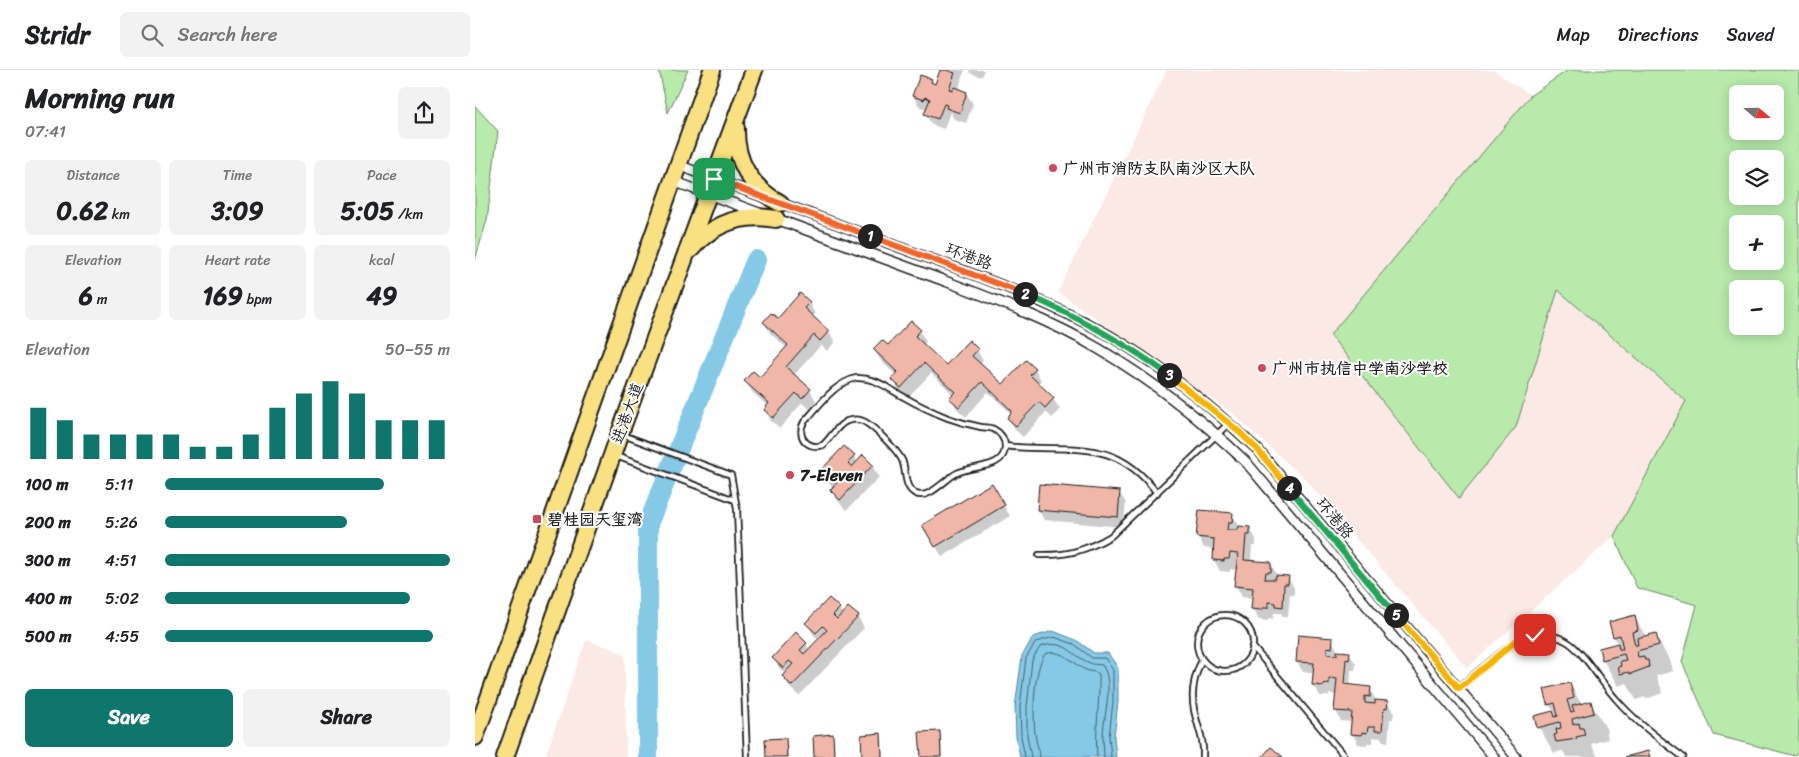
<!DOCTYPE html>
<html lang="en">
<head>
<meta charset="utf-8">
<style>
  body { margin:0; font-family:Sriracha,"LXGW WenKai TC",sans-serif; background:#f2f2f2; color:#202124; height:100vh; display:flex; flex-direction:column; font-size:19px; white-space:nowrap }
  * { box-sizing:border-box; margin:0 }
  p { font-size:16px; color:#757577 }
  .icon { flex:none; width:28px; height:28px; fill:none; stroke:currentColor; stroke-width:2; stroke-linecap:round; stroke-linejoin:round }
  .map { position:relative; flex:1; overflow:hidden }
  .sheet { display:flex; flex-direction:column; background:#fff; width:475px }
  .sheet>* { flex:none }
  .needle { width:32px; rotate:110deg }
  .buttons { position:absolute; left:1254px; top:15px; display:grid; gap:10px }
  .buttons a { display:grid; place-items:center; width:55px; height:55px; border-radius:8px; background:#fff; box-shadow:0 2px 12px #0003; font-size:25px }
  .pin { position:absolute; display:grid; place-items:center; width:42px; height:42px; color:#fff; margin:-21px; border-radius:10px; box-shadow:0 2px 8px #0006 }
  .km { position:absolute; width:25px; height:25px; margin:-12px; border-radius:50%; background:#222; color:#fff; font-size:14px; line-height:25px; text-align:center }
  .round { display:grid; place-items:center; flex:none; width:52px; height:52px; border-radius:8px; background:#f2f2f2 }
  .headline { display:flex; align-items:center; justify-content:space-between; height:85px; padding:0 25px }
  h1 { font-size:28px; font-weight:800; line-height:38px }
  .stats { display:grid; grid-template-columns:repeat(3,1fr); gap:8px; height:85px; padding:5px 25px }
  .stats div { display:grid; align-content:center; border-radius:8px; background:#f2f2f2; text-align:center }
  .stats b { font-size:25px; font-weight:800 }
  .stats small { font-size:14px; font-weight:400 }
  .stats p { font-size:14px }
  .chart { height:140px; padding:10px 25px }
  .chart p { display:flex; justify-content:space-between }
  .chart svg { width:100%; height:90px; margin-top:5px; stroke:#0f766e; stroke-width:6 }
  .button { display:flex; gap:10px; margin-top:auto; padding:10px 25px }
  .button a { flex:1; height:58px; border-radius:8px; background:#0f766e; color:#fff; font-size:20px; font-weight:800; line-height:58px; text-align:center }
  .button a+a { background:#f2f2f2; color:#202124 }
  ul { padding:0 25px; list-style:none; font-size:16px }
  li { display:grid; grid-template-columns:80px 60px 1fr; align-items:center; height:38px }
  li i { height:12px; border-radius:6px; background:#0f766e }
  header { display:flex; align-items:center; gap:30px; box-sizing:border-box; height:70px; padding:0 25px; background:#fff; border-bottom:1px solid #e0e0e0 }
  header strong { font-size:24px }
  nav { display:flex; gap:28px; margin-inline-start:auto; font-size:18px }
  .search { width:350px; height:45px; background:#f2f2f2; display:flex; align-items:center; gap:12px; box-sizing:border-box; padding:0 18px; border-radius:8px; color:#757577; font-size:19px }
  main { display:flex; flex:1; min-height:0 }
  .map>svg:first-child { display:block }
  .built { fill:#fae9e5 }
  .green { fill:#b7eaab; stroke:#6a8364; fill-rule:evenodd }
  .water { fill:#85c9e6; stroke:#5b8495 }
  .shadow { fill:#0003 }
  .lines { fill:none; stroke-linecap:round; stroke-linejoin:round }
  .shore { stroke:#46616d; stroke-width:1 }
  .river { stroke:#85c9e6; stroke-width:20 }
  .building { fill:#f0b7a8; stroke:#1c1c1c }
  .lane-casing { stroke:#1c1c1c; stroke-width:8 }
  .street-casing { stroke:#1c1c1c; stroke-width:12 }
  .highway-casing { stroke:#1c1c1c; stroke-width:20 }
  .lane { stroke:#fff; stroke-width:4.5 }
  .street { stroke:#fff; stroke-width:9 }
  .highway { stroke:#f9e181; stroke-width:16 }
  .split-1-casing { stroke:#fff; stroke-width:10 }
  .split-2-casing { stroke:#fff; stroke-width:10 }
  .split-3-casing { stroke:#fff; stroke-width:10 }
  .split-4-casing { stroke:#fff; stroke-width:10 }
  .split-5-casing { stroke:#fff; stroke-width:10 }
  .split-6-casing { stroke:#fff; stroke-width:10 }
  .split-1 { stroke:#f0652b; stroke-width:6 }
  .split-2 { stroke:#f0652b; stroke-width:6 }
  .split-3 { stroke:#22a559; stroke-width:6 }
  .split-4 { stroke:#f5b400; stroke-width:6 }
  .split-5 { stroke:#22a559; stroke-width:6 }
  .split-6 { stroke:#f5b400; stroke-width:6 }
  .poi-dot { fill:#d1495b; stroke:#fff; stroke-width:2 }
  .labels { text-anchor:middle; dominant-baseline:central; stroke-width:4; stroke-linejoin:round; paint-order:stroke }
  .poi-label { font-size:16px; font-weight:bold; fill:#1c1c1c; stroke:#fff; text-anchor:start }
  .street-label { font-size:16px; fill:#1c1c1c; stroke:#fff }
</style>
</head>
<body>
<header>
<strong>Stridr</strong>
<div class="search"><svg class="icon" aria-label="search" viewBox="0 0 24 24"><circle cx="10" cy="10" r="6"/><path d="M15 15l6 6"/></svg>Search here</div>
<nav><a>Map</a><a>Directions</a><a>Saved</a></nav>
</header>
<main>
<section class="sheet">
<div class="headline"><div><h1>Morning run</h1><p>07:41</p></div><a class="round"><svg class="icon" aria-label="share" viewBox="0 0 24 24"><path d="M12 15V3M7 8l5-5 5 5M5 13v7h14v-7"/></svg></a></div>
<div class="stats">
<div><p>Distance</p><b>0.62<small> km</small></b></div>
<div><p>Time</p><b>3:09</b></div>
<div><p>Pace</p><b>5:05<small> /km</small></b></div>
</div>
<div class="stats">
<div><p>Elevation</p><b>6<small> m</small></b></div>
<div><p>Heart rate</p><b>169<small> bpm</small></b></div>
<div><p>kcal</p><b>49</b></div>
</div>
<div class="chart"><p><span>Elevation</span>50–55 m</p>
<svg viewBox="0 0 160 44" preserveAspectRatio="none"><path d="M5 44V19M15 44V25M25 44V32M35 44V32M45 44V32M55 44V32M65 44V38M75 44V38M85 44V32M95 44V19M105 44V12M115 44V6M125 44V12M135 44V25M145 44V25M155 44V25"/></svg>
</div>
<ul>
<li><b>100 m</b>5:11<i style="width:77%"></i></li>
<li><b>200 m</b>5:26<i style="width:64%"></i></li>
<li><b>300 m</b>4:51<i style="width:100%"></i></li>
<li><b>400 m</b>5:02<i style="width:86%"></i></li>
<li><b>500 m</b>4:55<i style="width:94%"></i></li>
</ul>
<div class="button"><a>Save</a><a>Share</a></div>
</section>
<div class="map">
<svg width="1324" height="687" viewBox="0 0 1324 687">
  <rect width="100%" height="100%" fill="#fff"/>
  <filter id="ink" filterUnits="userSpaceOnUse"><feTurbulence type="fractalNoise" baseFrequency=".02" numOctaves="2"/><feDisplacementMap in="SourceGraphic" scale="10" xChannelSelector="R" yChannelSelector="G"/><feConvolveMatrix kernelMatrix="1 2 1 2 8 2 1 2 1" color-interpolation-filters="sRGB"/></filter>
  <g filter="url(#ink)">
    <!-- built -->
    <g class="built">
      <path d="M 692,0 L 1018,0 L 1056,25 L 855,265 L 1041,357 L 1083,220 L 1211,331 L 1139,466 L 992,598 L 830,409 L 757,343 L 583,222 Z"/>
      <path d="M 111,570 L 150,584 L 151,687 L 70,687 Z"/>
    </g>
    <!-- green -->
    <g class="green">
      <path d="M 184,0 L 213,0 L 193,43 Z"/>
      <path d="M 1093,0 L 1324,0 L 1324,682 L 1321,686 L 1239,665 L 1207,592 L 1222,535 L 1162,518 L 1139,466 L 1211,331 L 1083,220 L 1041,357 L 984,428 L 855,265 L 1056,25 ZM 1262,24 L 1300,24 L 1300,61 L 1262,61 ZM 1262,89 L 1300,89 L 1300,126 L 1262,126 ZM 1262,154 L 1300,154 L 1300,191 L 1262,191 ZM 1262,219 L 1300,219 L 1300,256 L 1262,256 Z"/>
      <path d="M 0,36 L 23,61 L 12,150 L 0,190 Z"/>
    </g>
    <!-- water -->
    <path class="water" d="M 578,561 L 601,570 L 619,583 L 633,583 L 643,598 L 643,632 L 639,667 L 641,687 L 545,687 L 541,667 L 540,637 L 547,586 L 558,567 Z"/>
    <!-- shadow -->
    <g class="shadow">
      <path d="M 466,0 L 490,0 L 483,20 L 491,23 L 498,34 L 491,53 L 479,49 L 475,42 L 469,59 L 457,55 L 450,44 L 452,39 L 445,37 L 438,26 L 456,10 L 461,15 Z"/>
      <path d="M 494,0 L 510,0 L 507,7 L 495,3 Z"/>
      <path d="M 334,233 L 340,244 L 337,247 L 353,261 L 360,272 L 352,281 L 346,275 L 319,305 L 335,320 L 341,331 L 334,339 L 327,333 L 305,358 L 296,351 L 290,340 L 293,336 L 277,322 L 271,311 L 285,308 L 312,278 L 296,264 L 289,253 L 303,250 Z"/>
      <path d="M 445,261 L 451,272 L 448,275 L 471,297 L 494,272 L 502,280 L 508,291 L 505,295 L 528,316 L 560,300 L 566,310 L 563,314 L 578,329 L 585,339 L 577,348 L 571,342 L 548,367 L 539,359 L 533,348 L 537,344 L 513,322 L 491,347 L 482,339 L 476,328 L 479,325 L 456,303 L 433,328 L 424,320 L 418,309 L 421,305 L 406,291 L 399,280 L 413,277 Z"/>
      <path d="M 379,387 L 382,393 L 388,387 L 397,396 L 404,407 L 372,440 L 363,431 L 356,420 L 359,418 L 353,412 L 346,401 Z"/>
      <path d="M 516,415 L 535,446 L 467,487 L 449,455 Z"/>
      <path d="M 644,422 L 651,433 L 648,457 L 569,450 L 563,439 Z"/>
      <path d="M 757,444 L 764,458 L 775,459 L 781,469 L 781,476 L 777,476 L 776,492 L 796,493 L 802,506 L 813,507 L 819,518 L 819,525 L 815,524 L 813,547 L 808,547 L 806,543 L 799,543 L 798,549 L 793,548 L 793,551 L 784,550 L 777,539 L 778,528 L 767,527 L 761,516 L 762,500 L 755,499 L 755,502 L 745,501 L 739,490 L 740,479 L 729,478 L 723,467 Z"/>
      <path d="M 364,538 L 368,545 L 383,547 L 389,558 L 324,626 L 315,618 L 308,607 L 311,604 L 305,599 L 298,588 L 331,573 L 334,580 L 344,570 L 338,564 L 332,553 Z"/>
      <path d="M 1159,546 L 1171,567 L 1180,565 L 1195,591 L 1198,601 L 1181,606 L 1188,623 L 1171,629 L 1170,627 L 1161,630 L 1152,613 L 1143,616 L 1128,590 L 1143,574 L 1139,567 Z"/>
      <path d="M 857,569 L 863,582 L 874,583 L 881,594 L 880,600 L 876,600 L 875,616 L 895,618 L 901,631 L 912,632 L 919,643 L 918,649 L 915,649 L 913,672 L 908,671 L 906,668 L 898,667 L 898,673 L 892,673 L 892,675 L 883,674 L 877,663 L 878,652 L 866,651 L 860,640 L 862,625 L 854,624 L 854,626 L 845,626 L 838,615 L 839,603 L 828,602 L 822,592 Z"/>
      <path d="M 1095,614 L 1107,635 L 1116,633 L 1131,658 L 1133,669 L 1116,674 L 1123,687 L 1091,687 L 1088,681 L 1079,683 L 1064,657 L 1061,647 L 1079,642 L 1074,634 Z"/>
      <path d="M 464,662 L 466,665 L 467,687 L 447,687 Z"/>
      <path d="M 405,665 L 407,668 L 408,687 L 388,687 Z"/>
      <path d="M 357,666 L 359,669 L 360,687 L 340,687 Z"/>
      <path d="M 310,669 L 312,672 L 313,687 L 293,687 Z"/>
    </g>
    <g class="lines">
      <!-- shore -->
      <g class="shore">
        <path d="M 550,687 L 546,666 L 545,637 L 551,588 L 561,572 L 579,567 L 599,574 L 617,588 L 630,588 L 638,600 L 638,632 L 634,667 L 636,687"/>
        <path d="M 556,687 L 552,665 L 552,637 L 557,590 L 565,577 C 591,568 595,585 615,593 C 618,595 623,594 627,595 C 640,612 628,647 628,667 C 628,674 629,681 629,687"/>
        <path d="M 564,687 C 564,679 561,672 560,664 C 558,642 558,602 570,584 C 585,578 597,592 609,599 C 614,602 620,601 624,604 C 625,632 620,659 622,687"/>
      </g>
      <!-- river -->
      <path class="river" d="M 173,687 L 173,454 L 281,190"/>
    </g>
    <!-- building -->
    <g class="building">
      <path d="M 465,0 L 471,0 L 480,3 L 474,19 L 477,20 L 479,17 L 492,22 L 485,43 L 471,38 L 472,35 L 469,34 L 463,49 L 449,44 L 455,29 L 450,27 L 449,30 L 437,26 L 445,5 L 457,9 L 456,12 L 460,14 Z"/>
      <path d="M 325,223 L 335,232 L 329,238 L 354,261 L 345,271 L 339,265 L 311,297 L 336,319 L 327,329 L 321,323 L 298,348 L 289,340 L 294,333 L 269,311 L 278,301 L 285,307 L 313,275 L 288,252 L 296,243 L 303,248 Z"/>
      <path d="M 436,251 L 446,260 L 440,266 L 471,295 L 494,270 L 503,279 L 497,286 L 528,314 L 551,290 L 561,299 L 555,305 L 579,328 L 570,338 L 564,332 L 541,356 L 532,348 L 537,341 L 507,312 L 484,337 L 474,328 L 480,322 L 449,293 L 426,318 L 416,309 L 422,302 L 398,279 L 407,270 L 413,275 Z"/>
      <path d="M 369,376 L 380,386 L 373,393 L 377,397 L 388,385 L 398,395 L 365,430 L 355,420 L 366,408 L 363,404 L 356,412 L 345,401 Z"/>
      <path d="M 517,413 L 530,435 L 460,477 L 447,455 Z"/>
      <path d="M 564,414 L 645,421 L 643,447 L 562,440 Z"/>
      <path d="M 724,440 L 758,443 L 757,453 L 753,453 L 752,460 L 762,460 L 763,456 L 775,457 L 775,465 L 771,465 L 769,490 L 796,492 L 796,502 L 791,502 L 790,509 L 800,509 L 801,505 L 814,506 L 813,514 L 809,514 L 808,537 L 801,536 L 801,533 L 793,532 L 793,538 L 787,538 L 787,540 L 776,539 L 778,518 L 759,516 L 763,484 L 755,483 L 754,489 L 749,489 L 749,491 L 738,490 L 739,469 L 721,467 Z"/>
      <path d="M 354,528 L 365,538 L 358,545 L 362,549 L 373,537 L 384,546 L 317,616 L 307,606 L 318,594 L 314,591 L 308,598 L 297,588 L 321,562 L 332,573 L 325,580 L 329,584 L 352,560 L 348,556 L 341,563 L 330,553 Z"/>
      <path d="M 1160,545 L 1163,560 L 1157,562 L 1160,575 L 1163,575 L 1162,568 L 1181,563 L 1184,575 L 1162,581 L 1163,587 L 1169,586 L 1170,590 L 1173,590 L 1174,597 L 1155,604 L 1154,602 L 1145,604 L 1143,597 L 1146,596 L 1145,591 L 1151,590 L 1149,584 L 1127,590 L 1124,578 L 1143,573 L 1144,579 L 1148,579 L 1145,565 L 1138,567 L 1134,552 Z"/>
      <path d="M 823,565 L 858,568 L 857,578 L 852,577 L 852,584 L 862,585 L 862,581 L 875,582 L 874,590 L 871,589 L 869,614 L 896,617 L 895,627 L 890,626 L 890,633 L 900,634 L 900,630 L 913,631 L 912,639 L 909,638 L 907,661 L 900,661 L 900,657 L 893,657 L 892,663 L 887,662 L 887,665 L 875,664 L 877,642 L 859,641 L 862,609 L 854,608 L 854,614 L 849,613 L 849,616 L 837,615 L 839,593 L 821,592 Z"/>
      <path d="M 1095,613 L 1099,628 L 1092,630 L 1096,643 L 1099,642 L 1097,636 L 1116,631 L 1119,643 L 1097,649 L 1098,655 L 1104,653 L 1105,658 L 1108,658 L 1110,665 L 1101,667 L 1102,669 L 1081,672 L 1079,665 L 1082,664 L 1081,659 L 1086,658 L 1085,652 L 1062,658 L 1059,646 L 1078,641 L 1080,647 L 1083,646 L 1080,633 L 1073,635 L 1069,619 Z"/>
      <path d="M 465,661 L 466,687 L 446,687 L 444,662 Z"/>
      <path d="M 406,663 L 407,687 L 387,687 L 386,665 Z"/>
      <path d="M 358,664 L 359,687 L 339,687 L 338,666 Z"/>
      <path d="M 311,668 L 312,687 L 291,687 L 290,669 Z"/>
      <path d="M 796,677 L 808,687 L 787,687 Z"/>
      <path d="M 1173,681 L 1175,687 L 1150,687 Z"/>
    </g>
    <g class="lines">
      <!-- lane casing -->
      <g class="lane-casing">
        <g id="lane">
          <path d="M 381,308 C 400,307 412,318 429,327 C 443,335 458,342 473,348 C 484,352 495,355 506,357 C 511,358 516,357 520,360 C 526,363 530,370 530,376 C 531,399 499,395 482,403 C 470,409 454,430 441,424 C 428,418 432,401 427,390 C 422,380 400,358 390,352 C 385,349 378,349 372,351 C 362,355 356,368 348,375 C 332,380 321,366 329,352 C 345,335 358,314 381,308 Z"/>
          <path d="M 148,365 L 256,405 L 262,439 L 272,687"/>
          <path d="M 530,376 C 593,384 637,363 682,423"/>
          <path d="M 141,386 L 260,430"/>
          <path d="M 564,485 C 592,486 612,480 636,466 L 754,353"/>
          <circle cx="750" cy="573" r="28"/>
          <path d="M 777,576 L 870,687"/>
          <path d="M 727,590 C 718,608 715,628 721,648 C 725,663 729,671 728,687"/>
          <path d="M 983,618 C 1000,605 1032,574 1051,568 C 1064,563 1079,564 1091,571 C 1108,580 1127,614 1141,629 C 1161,652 1184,669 1208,687"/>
        </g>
      </g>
      <!-- street casing -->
      <g class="street-casing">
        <g id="street">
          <path d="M 203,95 L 288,127"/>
          <path d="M 198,111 L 284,143"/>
          <path d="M 303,132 C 355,151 407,171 459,190 C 518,211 575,233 630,263 C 686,295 736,336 783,380 L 1041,687"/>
          <path d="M 299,148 C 353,168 408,188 462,208 C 518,229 573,249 624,279 C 678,311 726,349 771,392 L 1019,687"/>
        </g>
      </g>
      <!-- highway casing -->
      <g class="highway-casing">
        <g id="highway">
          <path d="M 261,58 C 260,91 276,118 305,133"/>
          <path d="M 216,179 C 238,153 267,143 301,149"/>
          <path d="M 0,667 L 237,0"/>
          <path d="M 30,687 L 145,363 L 279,0"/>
        </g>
      </g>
      <!-- lane -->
      <use href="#lane" class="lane"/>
      <!-- street -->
      <use href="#street" class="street"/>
      <!-- highway -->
      <use href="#highway" class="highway"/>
    </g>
  </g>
  <g class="lines" filter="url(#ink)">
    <!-- split-1 casing -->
    <g class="split-1-casing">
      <path id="split-1" d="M 239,109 L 395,166"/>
    </g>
    <!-- split-2 casing -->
    <g class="split-2-casing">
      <path id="split-2" d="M 395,166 L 550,224"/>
    </g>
    <!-- split-3 casing -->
    <g class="split-3-casing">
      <path id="split-3" d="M 550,224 C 601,246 649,272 694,305"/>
    </g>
    <!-- split-4 casing -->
    <g class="split-4-casing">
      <path id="split-4" d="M 694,305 L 760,358 L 783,380 L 814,418"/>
    </g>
    <!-- split-5 casing -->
    <g class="split-5-casing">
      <path id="split-5" d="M 814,418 L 921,545"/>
    </g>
    <!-- split-6 casing -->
    <g class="split-6-casing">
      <path id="split-6" d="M 921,545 L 984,618 L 1040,572 L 1060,565"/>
    </g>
    <!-- split-1 -->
    <use href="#split-1" class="split-1"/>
    <!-- split-2 -->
    <use href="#split-2" class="split-2"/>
    <!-- split-3 -->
    <use href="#split-3" class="split-3"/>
    <!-- split-4 -->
    <use href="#split-4" class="split-4"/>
    <!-- split-5 -->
    <use href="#split-5" class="split-5"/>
    <!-- split-6 -->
    <use href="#split-6" class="split-6"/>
  </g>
  <!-- markers -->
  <g class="poi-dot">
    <circle cx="578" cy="98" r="5"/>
    <circle cx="787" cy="298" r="5"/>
    <circle cx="315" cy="405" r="5"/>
    <rect x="57" y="444" width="10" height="10" rx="2.5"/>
  </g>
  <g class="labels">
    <!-- poi labels -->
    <g class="poi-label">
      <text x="588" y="98">广州市消防支队南沙区大队</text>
      <text x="797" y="298">广州市执信中学南沙学校</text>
      <text x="325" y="405">7-Eleven</text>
      <text x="72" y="449">碧桂园天玺湾</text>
    </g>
    <!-- street labels -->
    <g class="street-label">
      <text transform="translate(494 186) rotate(20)">环港路</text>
      <text transform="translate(152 343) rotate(-70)">进港大道</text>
      <text transform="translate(860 448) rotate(50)">环港路</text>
    </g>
  </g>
</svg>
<div class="buttons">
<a><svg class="needle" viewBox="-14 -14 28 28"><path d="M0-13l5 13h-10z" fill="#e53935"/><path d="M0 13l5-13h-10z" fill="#757577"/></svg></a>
<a><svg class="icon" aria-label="layers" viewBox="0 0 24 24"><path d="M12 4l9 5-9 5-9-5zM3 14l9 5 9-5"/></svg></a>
<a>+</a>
<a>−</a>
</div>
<div class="pin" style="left:239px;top:109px;background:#1e9e55"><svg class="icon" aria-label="arrive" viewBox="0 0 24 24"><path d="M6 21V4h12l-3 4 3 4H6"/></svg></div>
<div class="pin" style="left:1060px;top:565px;background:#d93025"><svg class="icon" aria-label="check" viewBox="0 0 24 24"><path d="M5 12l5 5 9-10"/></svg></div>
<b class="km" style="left:395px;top:166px">1</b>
<b class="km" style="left:550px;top:224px">2</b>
<b class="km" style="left:694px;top:305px">3</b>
<b class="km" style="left:814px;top:418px">4</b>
<b class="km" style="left:921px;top:545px">5</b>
</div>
</main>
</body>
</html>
